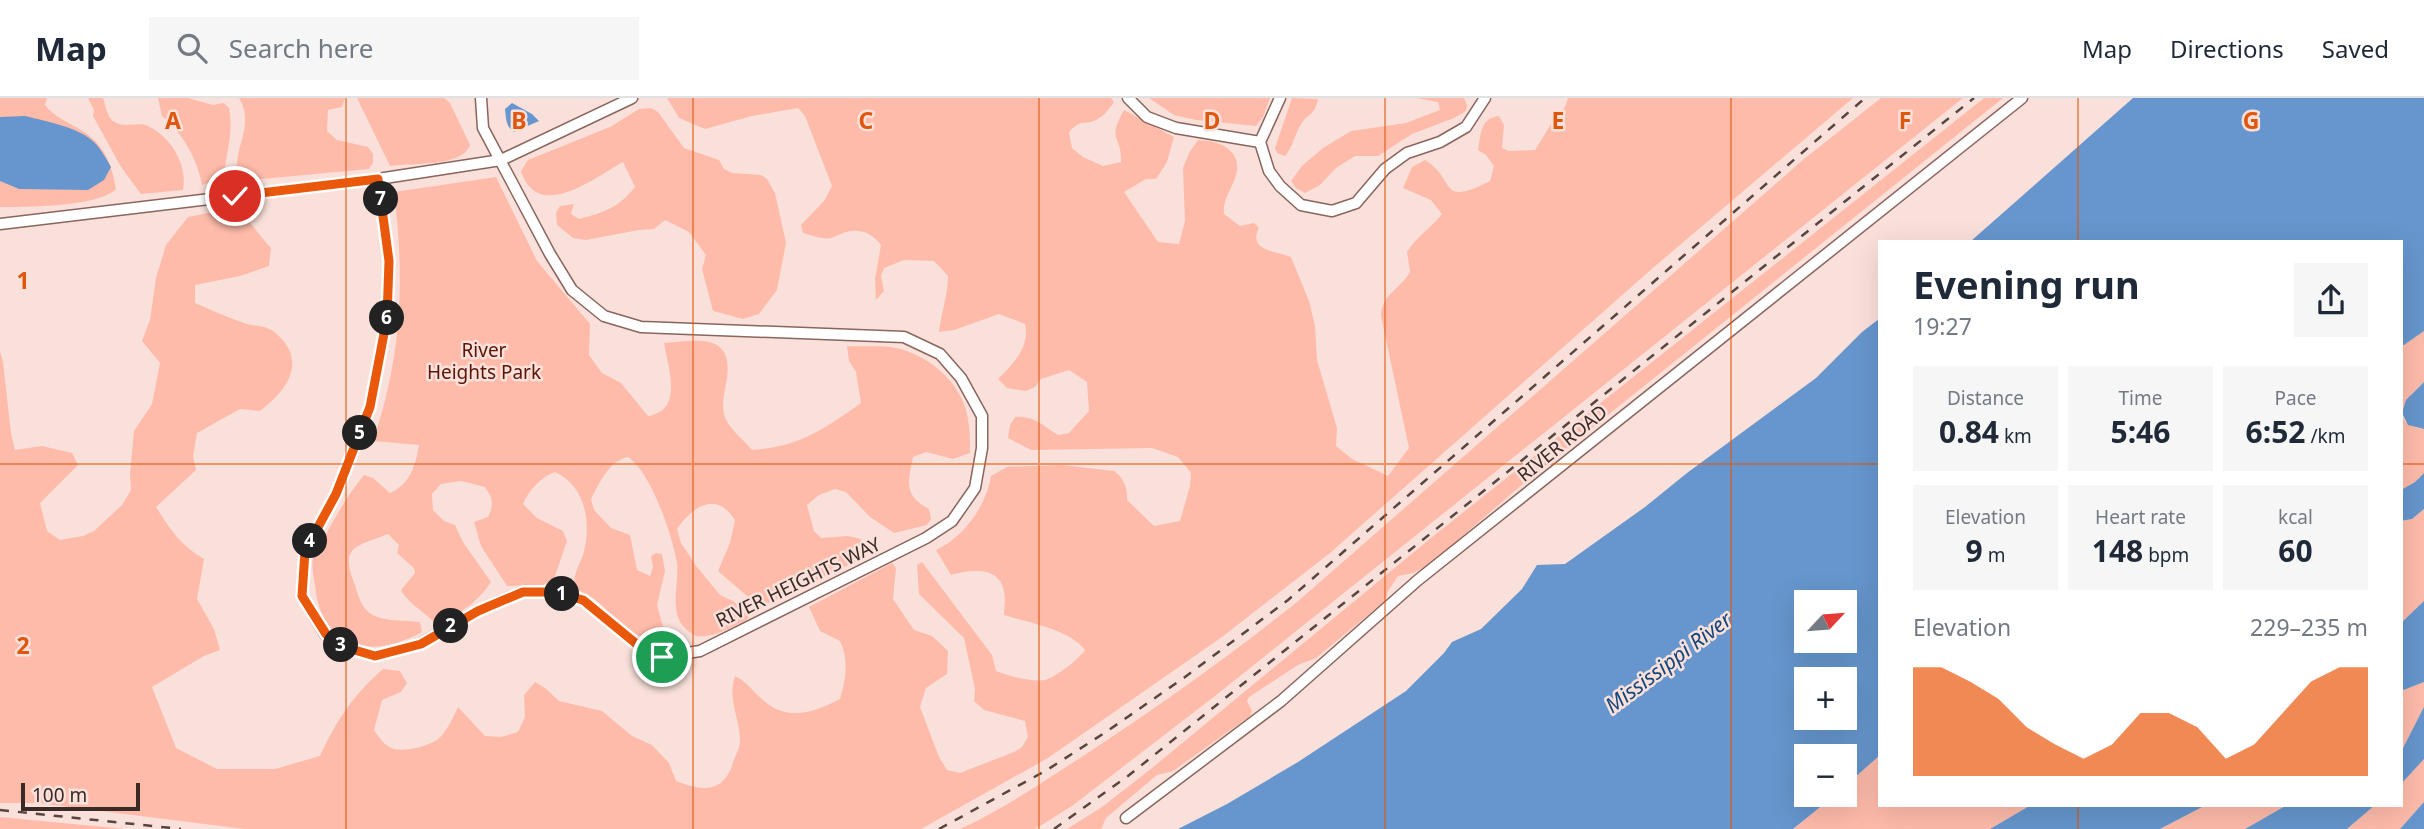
<!DOCTYPE html>
<html lang="en">
<head>
<meta charset="utf-8">
<style>
  body { margin:0; font-family:"Noto Sans",sans-serif; background:#f6f6f7; color:#1f2937; height:100vh; display:flex; flex-direction:column; font-size:26px; white-space:nowrap }
  * { box-sizing:border-box; margin:0 }
  p { font-size:23px; color:#747a83 }
  .icon { flex:none; width:38px; height:38px; fill:none; stroke:currentColor; stroke-width:2; stroke-linecap:round; stroke-linejoin:round }
  .map { position:relative; flex:1; overflow:hidden }
  .panel { position:absolute; left:1878px; top:142px; width:525px; height:567px; display:flex; flex-direction:column; background:#fff; border-radius:0px; box-shadow:0 7px 28px #0002 }
  .panel>* { flex:none }
  .needle { width:46px; rotate:64deg }
  .fabs { position:absolute; left:1794px; top:492px; display:grid; gap:14px }
  .fabs a { display:grid; place-items:center; width:63px; height:63px; border-radius:0px; background:#fff; box-shadow:0 7px 28px #0002; font-size:35px }
  .scale { position:absolute; left:21px; bottom:18px; width:119px; box-sizing:border-box; padding-left:7px; border:4px solid #3a2a26; border-top:0; font-size:19px; line-height:24px; white-space:nowrap; color:#3a2a26; -webkit-text-stroke:5px #fae0da; paint-order:stroke }
  .pin { position:absolute; display:grid; place-items:center; width:60px; height:60px; color:#fff; margin:-30px; border:4px solid #fff; border-radius:50%; box-shadow:0 2px 7px #0007 }
  .km { position:absolute; width:35px; height:35px; margin:-18px; border-radius:50%; background:#222; color:#fff; font-size:19px; line-height:35px; text-align:center }
  .round { display:grid; place-items:center; flex:none; width:74px; height:74px; border-radius:0px; background:#f6f6f7 }
  .overview { display:flex; align-items:center; justify-content:space-between; height:119px; padding:0 35px }
  h1 { font-size:38px; font-weight:700; line-height:52px }
  .stats { display:grid; grid-template-columns:repeat(3,1fr); gap:10px; height:119px; padding:7px 35px }
  .stats div { display:grid; align-content:center; border-radius:0px; background:#f6f6f7; text-align:center }
  .stats b { font-size:30px; font-weight:700 }
  .stats small { font-size:19px; font-weight:400 }
  .stats p { font-size:19px }
  .chart { height:196px; padding:14px 35px }
  .chart p { display:flex; justify-content:space-between }
  .chart svg { width:100%; height:126px; margin-top:7px; fill:#ea580c; opacity:.7 }
  header { display:flex; align-items:center; gap:42px; box-sizing:border-box; height:98px; padding:0 35px; background:#fff; border-bottom:2px solid #e0e1e3 }
  header strong { font-size:33px }
  nav { display:flex; gap:38px; margin-inline-start:auto; font-size:24px }
  .search { width:490px; height:63px; background:#f6f6f7; display:flex; align-items:center; gap:18px; box-sizing:border-box; padding:0 24px; border-radius:0px; color:#747a83; font-size:26px }
  .map>svg:first-child { display:block }
  .green { fill:#febbaa }
  .water { fill:#6696cd; fill-rule:evenodd }
  .lines { fill:none; stroke-linecap:round; stroke-linejoin:round }
  .minor-casing { stroke:#89655c; stroke-width:13 }
  .minor { stroke:#fff; stroke-width:10 }
  .rail { stroke:#574541; stroke-width:2.5; stroke-dasharray:9 9; stroke-linecap:butt }
  .route-casing { stroke:#fff; stroke-width:14 }
  .route { stroke:#ea580c; stroke-width:9 }
  .grid { fill:none; stroke:#df570d; stroke-width:2; stroke-opacity:0.55 }
  .labels { text-anchor:middle; dominant-baseline:central; stroke-width:5; stroke-linejoin:round; paint-order:stroke }
  .park-label { font-size:19px; fill:#591506; stroke:#fae0da }
  .street-label { font-size:19px; fill:#3a2a26; stroke:#fae0da }
  .water-label { font-size:21px; font-style:italic; fill:#13467a; stroke:#fae0da }
  .grid-label { font-size:23px; text-anchor:middle; font-weight:bold; fill:#df570d; stroke:#fae0da; stroke-width:5; stroke-linejoin:round; paint-order:stroke }
</style>
</head>
<body>
<header>
<strong>Map</strong>
<div class="search"><svg class="icon" aria-label="search" viewBox="0 0 24 24"><circle cx="10" cy="10" r="6"/><path d="M15 15l6 6"/></svg>Search here</div>
<nav><a>Map</a><a>Directions</a><a>Saved</a></nav>
</header>
<div class="map">
<svg width="2424" height="731" viewBox="0 0 2424 731">
  <rect width="100%" height="100%" fill="#fae0da"/>
  <!-- green -->
  <g class="green">
    <path d="M 0,0 L 47,0 L 45,7 C 54,19 68,24 81,32 C 104,46 112,66 116,91 C 98,109 26,109 0,109 Z"/>
    <path d="M 88,0 L 103,0 C 105,6 107,16 111,21 C 121,32 137,23 148,28 C 171,39 188,67 183,92 L 141,96 L 121,69 L 93,18 L 94,12 Z"/>
    <path d="M 158,0 L 188,0 L 213,7 L 224,5 L 229,10 C 234,34 226,57 223,81 L 202,87 C 197,60 182,34 162,18 Z"/>
    <path d="M 239,0 L 345,0 L 342,9 L 328,12 L 327,33 L 337,42 L 368,49 L 373,56 L 373,65 L 369,71 L 242,83 C 225,59 258,31 239,0 Z"/>
    <path d="M 357,0 L 444,0 L 450,5 L 470,47 C 463,69 411,65 390,68 Z"/>
    <path d="M 667,0 L 1111,0 L 1114,4 C 1109,11 1104,18 1096,22 C 1082,28 1082,20 1069,34 L 1072,50 L 1083,59 L 1103,68 L 1121,64 C 1122,35 1106,45 1124,12 L 1174,39 L 1167,64 L 1156,81 L 1146,81 L 1124,94 L 1158,144 L 1179,146 L 1185,123 L 1183,70 L 1189,55 L 1198,42 C 1211,43 1226,45 1234,57 C 1246,78 1221,96 1224,116 L 1240,128 L 1254,125 L 1259,130 C 1247,153 1277,153 1291,159 L 1309,203 L 1315,228 L 1317,262 L 1337,330 L 1336,348 L 1352,361 L 1388,378 L 1409,350 L 1381,218 C 1382,195 1400,192 1410,174 L 1407,154 C 1416,139 1431,130 1442,116 L 1431,102 L 1403,90 L 1412,69 L 1425,62 C 1457,81 1437,110 1490,83 L 1494,68 L 1486,57 L 1478,52 C 1481,36 1480,20 1499,18 L 1504,27 L 1502,50 L 1509,53 L 1535,52 L 1556,18 L 1565,9 L 1568,0 L 1853,0 L 1654,169 L 1330,455 L 1222,539 L 1048,660 L 921,731 L 244,731 L 37,705 L 0,705 L 0,253 L 3,264 L 11,335 L 15,352 L 42,348 L 72,355 L 78,367 L 40,405 L 47,433 L 60,442 L 83,438 L 94,433 L 122,407 L 131,392 L 130,375 L 134,333 L 152,306 L 160,265 L 142,243 L 150,222 L 156,180 L 166,147 L 188,119 L 233,110 C 250,120 257,136 271,150 L 269,168 L 240,178 L 195,187 L 195,205 C 212,212 229,220 247,226 C 255,228 266,228 273,233 C 309,261 289,291 260,313 L 240,311 L 197,335 L 193,358 L 196,372 L 156,409 C 169,430 181,448 204,461 L 197,501 L 214,531 L 220,552 L 204,558 L 152,589 L 176,650 L 217,671 L 275,671 L 320,658 C 336,623 354,596 383,571 L 400,573 L 407,585 L 401,594 L 382,602 L 374,632 C 379,639 384,648 394,651 C 405,654 428,648 437,642 C 447,634 453,619 458,609 L 485,638 L 501,639 L 518,634 L 525,619 L 524,597 L 535,584 L 545,590 L 559,603 L 602,613 L 632,638 L 652,647 L 669,665 L 676,683 C 702,693 723,696 733,665 C 735,658 740,650 740,643 C 740,620 727,602 735,578 C 748,584 753,594 764,603 C 788,624 815,614 840,601 C 846,581 849,562 840,543 L 820,533 L 809,509 L 892,465 L 896,470 L 893,501 L 914,532 L 932,538 L 948,553 L 947,576 L 926,590 L 920,609 L 939,659 L 947,672 L 960,675 L 1014,654 L 1022,649 L 1028,639 L 1025,623 L 984,612 L 974,603 L 975,591 L 964,540 L 919,496 L 917,467 L 922,464 L 992,557 L 996,573 C 1008,578 1032,584 1045,582 C 1056,579 1079,561 1085,552 C 1069,531 1029,525 1004,517 C 1004,510 1006,501 1004,494 C 1000,467 969,472 951,477 L 936,452 C 964,439 986,408 991,378 L 1007,369 L 1062,367 L 1114,373 C 1124,380 1128,391 1127,402 L 1154,428 L 1180,423 L 1190,388 L 1191,375 L 1178,359 L 1152,350 L 1031,352 L 1008,340 L 1010,327 L 1015,319 C 1034,317 1043,328 1058,337 L 1069,335 L 1089,313 L 1087,284 L 1069,272 L 1041,281 L 1035,289 L 1026,293 L 1007,290 L 998,281 C 1014,266 1030,248 1025,226 L 999,216 L 954,232 L 939,234 C 941,215 948,197 948,178 L 934,163 L 904,162 L 884,170 L 881,178 L 884,193 L 876,202 L 875,181 L 881,147 C 873,136 861,130 846,134 C 841,135 836,139 831,140 C 822,142 811,137 803,135 L 801,127 L 824,103 L 832,88 L 805,18 L 798,10 L 752,18 L 705,31 L 679,20 Z"/>
    <path d="M 1149,0 L 1270,0 L 1263,19 L 1256,28 L 1196,22 L 1174,17 Z"/>
    <path d="M 1292,0 L 1318,1 C 1315,18 1306,16 1300,28 C 1294,38 1293,49 1285,58 L 1277,55 L 1275,50 Z"/>
    <path d="M 1416,0 L 1464,0 L 1467,7 L 1466,13 L 1454,20 L 1412,36 L 1378,58 L 1355,58 L 1336,70 L 1320,87 L 1305,95 L 1296,90 L 1291,83 L 1302,68 L 1323,50 L 1351,33 L 1406,25 L 1440,12 L 1438,4 Z"/>
    <path d="M 1881,0 L 1963,0 L 1215,598 L 1072,708 L 1035,731 L 960,731 C 1002,712 1041,685 1080,660 C 1155,611 1227,560 1297,504 L 1804,61 Z"/>
    <path d="M 1984,0 L 2003,0 L 1532,378 L 1429,467 L 1413,475 L 1398,478 L 1388,493 L 1385,503 L 1316,560 L 1298,567 L 1249,599 L 1247,603 L 1252,613 L 1250,618 L 1173,673 L 1157,677 L 1106,720 L 1101,731 L 1067,731 L 1102,709 L 1152,670 L 1431,440 Z"/>
    <path d="M 651,10 L 658,14 L 684,50 L 719,62 L 724,71 L 732,75 L 761,77 L 767,81 L 775,95 L 786,145 L 777,192 L 759,216 L 743,221 L 713,213 L 702,171 L 706,157 L 689,134 L 665,122 L 654,131 L 639,132 L 586,142 L 573,140 L 557,127 L 556,115 L 560,108 L 574,106 L 571,116 L 579,121 C 605,114 618,110 635,89 L 623,64 C 594,80 538,125 521,73 L 528,62 L 610,29 L 639,11 Z"/>
    <path d="M 496,79 L 537,163 L 590,226 L 589,257 L 602,275 L 621,285 L 648,318 C 684,312 668,270 664,245 C 700,242 736,234 726,286 C 724,297 721,308 725,319 C 729,331 744,342 752,352 C 799,349 824,331 861,305 L 856,274 L 849,263 L 847,248 C 863,249 881,247 896,250 C 926,256 958,282 966,312 C 970,326 970,340 970,355 L 953,361 L 926,354 L 913,359 C 908,384 903,397 929,411 L 931,421 L 927,427 L 894,435 L 870,419 L 846,394 L 835,391 L 819,397 L 807,407 L 814,433 L 821,440 L 848,438 L 861,441 L 863,460 L 760,509 L 718,473 L 730,445 L 735,422 C 716,392 692,409 677,431 L 681,445 L 697,469 L 720,497 L 733,503 L 749,517 L 747,522 C 733,528 712,541 696,538 C 691,536 683,529 680,524 C 671,506 679,484 677,465 C 672,437 652,376 628,359 C 609,363 600,384 591,401 L 594,412 L 611,430 L 630,437 L 637,472 L 650,478 L 653,469 L 651,458 L 656,455 L 662,456 L 665,473 L 657,507 L 665,536 L 664,545 C 654,542 642,540 633,535 C 618,527 607,510 593,500 C 588,496 577,493 575,488 C 572,479 580,465 583,457 C 592,426 586,388 555,374 C 541,379 529,392 523,406 L 537,420 L 563,433 L 567,443 L 554,481 L 543,487 L 507,488 L 481,448 L 474,424 L 488,419 C 494,406 493,401 485,389 L 461,383 L 441,386 L 432,396 L 433,412 L 444,423 L 455,427 L 463,444 L 491,484 C 479,503 457,519 435,525 C 426,516 405,502 401,492 L 415,475 L 414,470 L 397,455 L 399,447 L 388,436 C 356,449 339,447 355,487 C 358,497 361,509 371,516 C 383,524 406,522 420,524 L 422,534 C 372,562 321,552 315,487 C 314,480 311,468 313,460 C 314,456 319,450 321,446 C 334,421 346,399 364,377 L 373,380 L 390,395 C 410,386 415,369 419,347 L 373,343 C 402,258 405,182 394,94 Z"/>
    <path d="M 2424,233 L 2424,284 C 2406,299 2387,326 2424,331 L 2424,375 L 2415,384 L 2401,392 L 2401,249 Z"/>
    <path d="M 2424,411 L 2424,503 L 2401,525 L 2401,423 L 2412,421 Z"/>
    <path d="M 2424,584 L 2424,610 L 2401,654 L 2401,593 Z"/>
    <path d="M 1879,658 L 1880,707 L 2031,707 L 1990,731 L 1793,731 L 1835,697 L 1844,696 L 1845,688 Z"/>
    <path d="M 2424,661 L 2424,704 L 2400,731 L 2347,731 L 2375,707 L 2401,707 L 2401,686 Z"/>
    <path d="M 2206,707 L 2287,707 L 2245,731 L 2160,731 Z"/>
    <path d="M 0,719 L 125,731 L 0,731 Z"/>
  </g>
  <!-- water -->
  <g class="water">
    <path d="M 2133,0 L 2424,0 L 2424,233 L 2401,249 L 2401,144 L 1971,143 Z"/>
    <path d="M 512,5 L 532,16 L 539,23 L 514,34 C 506,29 506,20 505,11 Z"/>
    <path d="M 25,18 C 48,24 80,29 96,46 C 102,53 107,62 111,69 L 104,82 L 88,92 L 19,91 L 0,83 L 0,19 Z"/>
    <path d="M 1879,221 L 1879,658 L 1845,688 L 1844,658 L 1806,658 L 1806,696 L 1835,697 L 1793,731 L 1178,731 L 1227,706 L 1298,664 L 1406,593 L 1444,555 L 1452,544 L 1481,531 L 1522,491 L 1537,467 L 1565,466 L 1645,409 L 1687,375 L 1816,280 L 1862,234 ZM 1806,504 L 1844,504 L 1844,542 L 1806,542 ZM 1806,581 L 1844,581 L 1844,620 L 1806,620 Z"/>
    <path d="M 2424,284 L 2424,331 L 2408,327 L 2402,315 L 2406,302 Z"/>
    <path d="M 2424,375 L 2424,411 L 2412,421 L 2401,423 L 2401,392 L 2415,384 Z"/>
    <path d="M 2424,503 L 2424,584 L 2401,593 L 2401,525 Z"/>
    <path d="M 2424,609 L 2424,661 L 2401,686 L 2401,654 Z"/>
    <path d="M 2424,704 L 2424,731 L 2400,731 Z"/>
    <path d="M 2031,707 L 2206,707 L 2160,731 L 1990,731 Z"/>
    <path d="M 2287,707 L 2375,707 L 2347,731 L 2245,731 Z"/>
  </g>
  <g class="lines">
    <!-- minor casing -->
    <g class="minor-casing">
      <g id="minor">
        <path d="M 1128,0 L 1147,19 L 1176,30 L 1260,44"/>
        <path d="M 1280,0 L 1260,44 L 1269,73 L 1280,88 L 1301,107 L 1332,113 L 1356,105 L 1385,71 L 1407,55 L 1440,44 L 1466,29 L 1485,0"/>
        <path d="M 378,81 L 389,163 L 387,220 L 370,309 L 336,396 L 305,453 L 302,498 L 325,536 L 344,549 L 375,558 L 420,546 L 478,513 L 522,494 L 554,494 L 583,502 L 639,548 L 661,559 L 700,553 L 926,440 L 952,423 L 975,390 L 982,350 L 982,318 L 961,280 L 940,256 L 904,239 L 641,229 L 604,218 L 572,192 L 550,156 L 483,30 L 481,0"/>
        <path d="M 0,126 L 378,81 L 501,62 L 632,0"/>
        <path d="M 1126,720 L 1281,603 L 1418,482 L 2022,0"/>
      </g>
    </g>
    <!-- minor -->
    <use href="#minor" class="minor"/>
    <!-- rail -->
    <g class="rail">
      <path d="M 0,712 L 181,731"/>
      <path d="M 939,731 L 1047,672 L 1106,634 L 1185,579 L 1288,502 L 1865,0"/>
      <path d="M 1054,731 L 1128,678 L 1974,0"/>
    </g>
  </g>
  <g class="lines">
    <!-- route casing -->
    <g class="route-casing">
      <path id="route" d="M 235,98 L 378,81 L 389,163 L 387,220 L 370,309 L 336,396 L 305,453 L 302,498 L 326,536 L 344,549 L 375,558 L 421,546 L 478,513 L 523,494 L 554,494 L 583,502 L 639,548 L 662,559"/>
    </g>
    <!-- route -->
    <use href="#route" class="route"/>
  </g>
  <!-- grid -->
  <path class="grid" d="M 346,0 L 346,731M 693,0 L 693,731M 1039,0 L 1039,731M 1385,0 L 1385,731M 1731,0 L 1731,731M 2078,0 L 2078,144M 0,366 L 1880,366M 2401,366 L 2424,366M 2078,707 L 2078,731"/>
  <g class="labels">
    <!-- park labels -->
    <g class="park-label">
      <text x="484" y="252">River<tspan x="484" dy="22">Heights Park</tspan></text>
    </g>
    <!-- street labels -->
    <g class="street-label">
      <text transform="translate(1562 345) rotate(-39)">RIVER ROAD</text>
      <text transform="translate(798 484) rotate(-26)">RIVER HEIGHTS WAY</text>
    </g>
    <!-- water labels -->
    <g class="water-label">
      <text transform="translate(1668 564) rotate(-37)">Mississippi River</text>
    </g>
  </g>
  <g class="grid-label">
    <text x="173" y="31">A</text>
    <text x="519" y="31">B</text>
    <text x="866" y="31">C</text>
    <text x="1212" y="31">D</text>
    <text x="1558" y="31">E</text>
    <text x="1905" y="31">F</text>
    <text x="2251" y="31">G</text>
    <text x="23" y="191">1</text>
    <text x="23" y="556">2</text>
  </g>
</svg>
<div class="fabs">
<a><svg class="needle" viewBox="-14 -14 28 28"><path d="M0-13l5 13h-10z" fill="#e53935"/><path d="M0 13l5-13h-10z" fill="#747a83"/></svg></a>
<a>+</a>
<a>−</a>
</div>
<div class="scale">100 m</div>
<div class="pin" style="left:662px;top:559px;background:#1e9e55"><svg class="icon" aria-label="arrive" viewBox="0 0 24 24"><path d="M6 21V4h12l-3 4 3 4H6"/></svg></div>
<div class="pin" style="left:235px;top:98px;background:#d93025"><svg class="icon" aria-label="check" viewBox="0 0 24 24"><path d="M5 12l5 5 9-10"/></svg></div>
<b class="km" style="left:562px;top:496px">1</b>
<b class="km" style="left:451px;top:528px">2</b>
<b class="km" style="left:341px;top:547px">3</b>
<b class="km" style="left:310px;top:443px">4</b>
<b class="km" style="left:360px;top:335px">5</b>
<b class="km" style="left:387px;top:220px">6</b>
<b class="km" style="left:381px;top:101px">7</b>
<section class="panel">
<div class="overview"><div><h1>Evening run</h1><p>19:27</p></div><a class="round"><svg class="icon" aria-label="share" viewBox="0 0 24 24"><path d="M12 15V3M7 8l5-5 5 5M5 13v7h14v-7"/></svg></a></div>
<div class="stats">
<div><p>Distance</p><b>0.84<small> km</small></b></div>
<div><p>Time</p><b>5:46</b></div>
<div><p>Pace</p><b>6:52<small> /km</small></b></div>
</div>
<div class="stats">
<div><p>Elevation</p><b>9<small> m</small></b></div>
<div><p>Heart rate</p><b>148<small> bpm</small></b></div>
<div><p>kcal</p><b>60</b></div>
</div>
<div class="chart"><p><span>Elevation</span>229–235 m</p>
<svg viewBox="0 0 160 44" preserveAspectRatio="none"><path d="M0 44V6L10 6L20 11L30 17L40 27L50 33L60 38L70 33L80 22L90 22L100 27L110 38L120 33L130 22L140 11L150 6L160 6V44z"/></svg>
</div>
</section>
</div>
</body>
</html>
